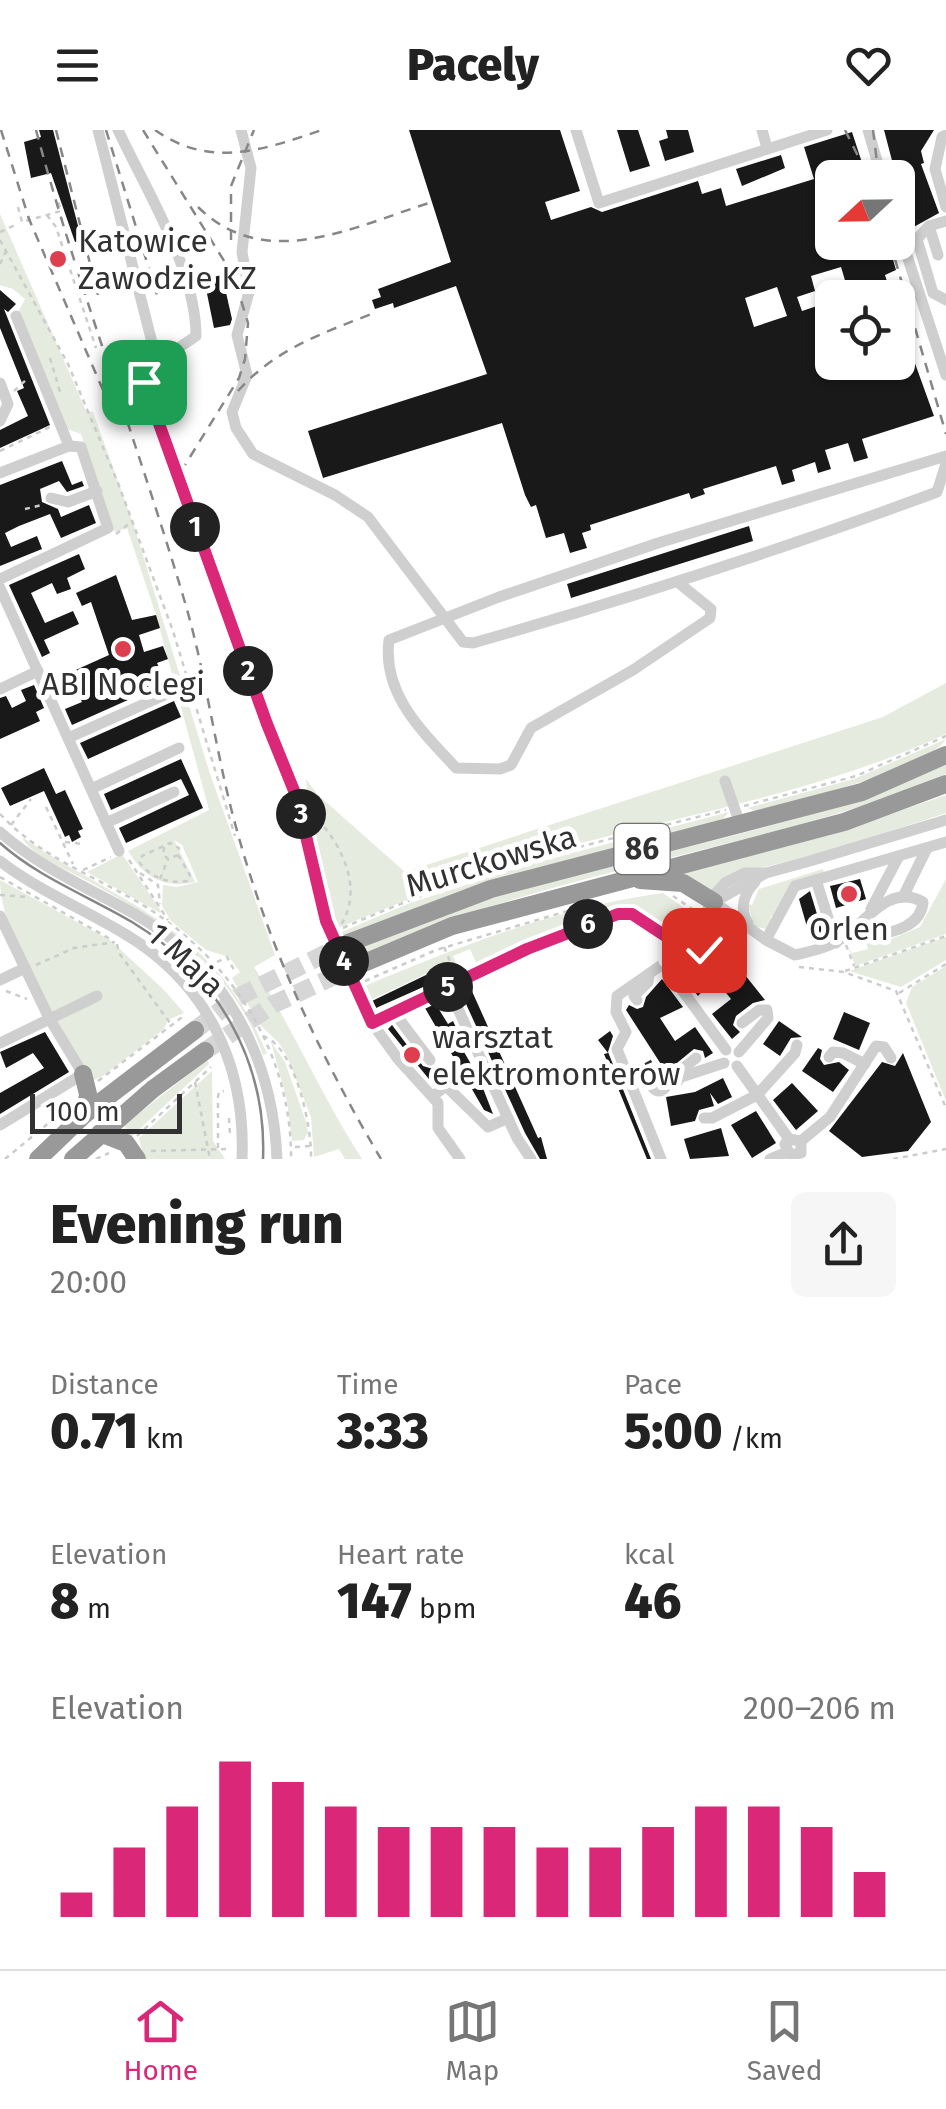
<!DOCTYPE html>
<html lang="en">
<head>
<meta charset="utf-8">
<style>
  body { margin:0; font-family:"Fira Sans",sans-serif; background:#f6f6f6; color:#222; height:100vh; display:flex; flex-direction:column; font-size:38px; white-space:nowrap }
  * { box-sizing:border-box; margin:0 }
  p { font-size:32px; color:#767676 }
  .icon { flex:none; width:55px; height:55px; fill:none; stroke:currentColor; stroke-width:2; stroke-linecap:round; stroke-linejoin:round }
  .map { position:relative; height:1029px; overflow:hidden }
  .side { display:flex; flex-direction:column; background:#fff; flex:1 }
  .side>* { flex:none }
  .needle { width:65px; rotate:248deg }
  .tools { position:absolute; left:815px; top:30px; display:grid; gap:20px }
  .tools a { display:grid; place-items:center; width:100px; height:100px; border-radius:15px; background:#fff; box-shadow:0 2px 8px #0004; font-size:50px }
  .scale { position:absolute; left:30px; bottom:25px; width:152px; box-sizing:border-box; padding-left:10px; border:5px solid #323232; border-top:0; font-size:28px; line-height:35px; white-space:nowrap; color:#323232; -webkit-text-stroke:8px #fff; paint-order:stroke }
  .pin { position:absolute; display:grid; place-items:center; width:85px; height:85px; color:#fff; margin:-42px; border-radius:20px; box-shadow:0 5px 15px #0006 }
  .km { position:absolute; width:50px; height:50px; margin:-25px; border-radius:50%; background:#222; color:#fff; font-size:28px; line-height:50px; text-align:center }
  .round { display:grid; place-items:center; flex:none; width:105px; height:105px; border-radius:15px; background:#f6f6f6 }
  .summary { display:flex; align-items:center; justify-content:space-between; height:170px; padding:0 50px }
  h1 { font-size:55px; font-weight:800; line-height:75px }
  .stats { display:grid; grid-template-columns:repeat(3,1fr); gap:15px; height:170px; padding:10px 50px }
  .stats div { display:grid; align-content:center }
  .stats b { font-size:50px; font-weight:800 }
  .stats small { font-size:28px; font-weight:400 }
  .stats p { font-size:28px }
  .chart { height:280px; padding:20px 50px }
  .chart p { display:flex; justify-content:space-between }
  .chart svg { width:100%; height:180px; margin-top:10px; stroke:#db2777; stroke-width:6 }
  header { display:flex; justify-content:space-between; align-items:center; height:130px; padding:0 50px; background:#fff; font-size:45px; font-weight:800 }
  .dock { display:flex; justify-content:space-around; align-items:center; height:140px; border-top:2px solid #e0e0e0; background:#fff; font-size:28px; color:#767676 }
  .dock a { display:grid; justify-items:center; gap:5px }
  .dock .current { color:#db2777 }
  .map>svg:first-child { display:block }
  .green { fill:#e5ebde }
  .building { fill:#191919; fill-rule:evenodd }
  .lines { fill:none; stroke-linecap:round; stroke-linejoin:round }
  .highway-tunnel { stroke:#d6d6d6; stroke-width:18; stroke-dasharray:18 9; stroke-linecap:butt }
  .path { stroke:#ccc; stroke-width:2.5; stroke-dasharray:5 5; stroke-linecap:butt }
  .minor { stroke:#cfcfcf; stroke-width:11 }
  .highway { stroke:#999; stroke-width:18 }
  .tram { stroke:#878787; stroke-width:2.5 }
  .rail { stroke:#878787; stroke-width:2.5; stroke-dasharray:10 8; stroke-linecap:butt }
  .route-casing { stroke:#fff; stroke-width:20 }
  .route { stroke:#db2777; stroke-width:12 }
  .poi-dot { fill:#de3f4e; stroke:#fff; stroke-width:4 }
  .labels { text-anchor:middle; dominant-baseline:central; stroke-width:10; stroke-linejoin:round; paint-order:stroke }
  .shield { fill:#fff; stroke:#707070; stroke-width:2.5 }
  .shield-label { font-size:30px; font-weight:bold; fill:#323232 }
  .poi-label { font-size:32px; fill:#323232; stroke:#fff; text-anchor:start }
  .street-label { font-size:32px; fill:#323232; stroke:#fff }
</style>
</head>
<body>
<header><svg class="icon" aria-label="menu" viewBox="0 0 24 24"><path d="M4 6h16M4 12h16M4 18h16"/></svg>Pacely<svg class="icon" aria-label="heart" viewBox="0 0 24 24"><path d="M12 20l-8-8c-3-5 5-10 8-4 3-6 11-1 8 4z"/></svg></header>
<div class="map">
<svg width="946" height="1029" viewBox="0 0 946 1029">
  <rect width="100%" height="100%" fill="#fff"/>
  <!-- green -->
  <g class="green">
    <path d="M 0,84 L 86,281 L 93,282 L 134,396 L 210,644 L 275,825 L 254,837 C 293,899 322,967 362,1029 L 345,1029 L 339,1019 L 314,1027 L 311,987 L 287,926 L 279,913 L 261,896 L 232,848 L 240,842 L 229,827 L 206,820 L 171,791 L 162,776 L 163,755 L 177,757 L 198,752 L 182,715 L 174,710 L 195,752 C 164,759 144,747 128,721 L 209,680 L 156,485 L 127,398 L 115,402 L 81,304 L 67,299 L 18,182 L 25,169 L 13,159 L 0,155 Z"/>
    <path d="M 946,553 L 946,604 C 829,658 705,681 581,713 C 497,734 415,765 336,799 C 317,752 311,699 306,649 L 317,664 L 405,742 L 883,587 Z"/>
    <path d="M 946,609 C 926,641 796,670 756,681 L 747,678 L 854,649 Z"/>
    <path d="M 946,635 L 946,644 L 941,646 C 859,682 772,702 685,724 C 570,752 457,781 349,830 L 346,824 C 537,733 753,721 946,635 Z"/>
    <path d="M 946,665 L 946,683 L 822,723 L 735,744 L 712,761 L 676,743 L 831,705 Z"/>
    <path d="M 729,682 L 723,689 L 462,760 L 341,808 L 339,803 L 410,773 L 530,734 Z"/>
    <path d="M 22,707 C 126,777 214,796 267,924 L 263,925 C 234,838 162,791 84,749 C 65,739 29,724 22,707 Z"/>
    <path d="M 122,724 L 161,781 L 160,783 L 87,742 Z"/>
    <path d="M 823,739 L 824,743 L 794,753 L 775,788 L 770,786 L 773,791 L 766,799 L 754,796 L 748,774 L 752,775 L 759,759 Z"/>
    <path d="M 946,749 L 946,804 L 855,836 L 849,818 L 852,823 L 868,819 L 866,812 L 876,809 L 879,814 L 920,797 Z"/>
    <path d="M 0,750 L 110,810 L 165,861 L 184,883 L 168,890 L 164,899 L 103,946 L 91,951 C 61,899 0,808 0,750 Z"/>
    <path d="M 663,763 L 696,786 L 681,810 L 622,778 L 477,835 L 470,819 L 453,826 L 460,843 L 450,848 L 441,841 L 432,845 L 433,857 L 426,844 L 366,872 L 360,858 C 456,818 558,777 663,763 Z"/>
    <path d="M 946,807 L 946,830 L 901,857 L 849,841 Z"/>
    <path d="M 946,836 L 946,971 L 906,873 L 912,857 Z"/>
    <path d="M 271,912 L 285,932 L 306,992 L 308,1002 L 304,1010 L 292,1011 L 287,970 Z"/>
    <path d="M 207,930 L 209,934 L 130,1008 L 124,995 Z"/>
    <path d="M 212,941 L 213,1011 L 225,1029 L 144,1029 L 139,1008 Z"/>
  </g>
  <!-- building -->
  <g class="building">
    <path d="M 39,0 L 53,0 L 82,111 L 75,112 L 51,43 L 31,48 L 24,12 L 41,7 Z"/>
    <path d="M 409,0 L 560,0 L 580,61 L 545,72 L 551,90 L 591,77 L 602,82 L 698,51 L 702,64 L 721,58 L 726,76 L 814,49 L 804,17 L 852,2 L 867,48 L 832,48 L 832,112 L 888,112 L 896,140 L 885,145 L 892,168 L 819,168 L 847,157 L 841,137 L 811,146 L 815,161 L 797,167 L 802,181 L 832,171 L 832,232 L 898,232 L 899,189 L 934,286 L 862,309 L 868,328 L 854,332 L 848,313 L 825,320 L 831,339 L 818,343 L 815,332 L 792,340 L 795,351 L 782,355 L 776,336 L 703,359 L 705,364 L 691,369 L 689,363 L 590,395 L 591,400 L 582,403 L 587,418 L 570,423 L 564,403 L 546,408 L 536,375 L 531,377 L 525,365 L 502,293 L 323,348 L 308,301 L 487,244 L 456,156 L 394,178 L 393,173 L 375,179 L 372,170 L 381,167 L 378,159 L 451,132 ZM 777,157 L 787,186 L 754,197 L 745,168 Z"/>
    <path d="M 617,0 L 638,0 L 650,36 L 630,42 Z"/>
    <path d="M 666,0 L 688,0 L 694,22 L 665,31 L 659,11 L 668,8 Z"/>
    <path d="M 884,0 L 934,0 L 921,21 L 924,33 L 921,34 L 939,83 L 910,99 Z"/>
    <path d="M 781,25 L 785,38 L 742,56 L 736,39 Z"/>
    <path d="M 222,145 L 232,189 L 230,195 L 214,198 L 204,149 Z"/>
    <path d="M 0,160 L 16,174 L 8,182 L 4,179 L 50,295 L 0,318 L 0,300 L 28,286 L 17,261 L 24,258 L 0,198 Z"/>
    <path d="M 62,331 L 72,355 L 82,351 L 84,356 L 67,362 L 59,351 L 40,359 L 42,372 L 58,379 L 61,387 L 89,375 L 96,393 L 61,408 L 50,384 L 19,396 L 5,403 L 11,417 L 37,406 L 42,419 L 0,436 L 0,355 Z"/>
    <path d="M 749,396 L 753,411 L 571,468 L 567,454 Z"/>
    <path d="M 79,424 L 85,439 L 67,448 L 71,459 L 57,464 L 52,453 L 31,463 L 45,493 L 73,481 L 79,494 L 44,510 L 50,523 L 42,527 L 9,455 Z"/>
    <path d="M 116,445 L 132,490 L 156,485 L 160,498 L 139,505 L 144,522 L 163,516 L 168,529 L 157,533 L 166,553 L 72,595 L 65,579 L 82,572 L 69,543 L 109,525 L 91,472 L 82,476 L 76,463 Z"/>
    <path d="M 34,555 L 44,578 L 36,582 L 40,591 L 0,609 L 0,568 L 6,566 L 12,578 L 26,571 L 21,560 Z"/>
    <path d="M 174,571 L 181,587 L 88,629 L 80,613 Z"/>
    <path d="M 181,629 L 203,678 L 126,713 L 119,698 L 189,665 L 181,649 L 111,680 L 104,664 Z"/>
    <path d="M 44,638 L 56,664 L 65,660 L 83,699 L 78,701 L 81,707 L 72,712 L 69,705 L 65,707 L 44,661 L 10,676 L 1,658 Z"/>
    <path d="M 860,749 L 866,769 L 836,778 L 830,756 Z"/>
    <path d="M 810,761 L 824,807 L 811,811 L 799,769 Z"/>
    <path d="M 717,810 L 765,870 L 753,873 L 736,886 L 733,895 L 740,902 L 732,909 L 712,884 L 731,869 L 714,848 L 698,866 L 679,840 L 699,828 L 710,827 L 711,814 Z"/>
    <path d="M 426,845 L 430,854 L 376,878 L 372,871 Z"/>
    <path d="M 662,849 L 683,877 L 660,888 L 675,911 L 695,897 L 713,923 L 705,928 L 703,921 L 694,919 L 666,942 L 626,880 L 629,875 L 637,879 L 643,877 L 646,867 Z"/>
    <path d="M 471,859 L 538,1008 L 541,1007 L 547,1029 L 540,1029 L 525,1003 L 461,863 Z"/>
    <path d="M 435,873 L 448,894 L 453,891 L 460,906 L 456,908 L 479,948 L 493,984 L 484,980 L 425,878 Z"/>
    <path d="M 844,882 L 870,893 L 859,920 L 833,909 Z"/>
    <path d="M 779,891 L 802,907 L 791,908 L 780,926 L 763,914 Z"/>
    <path d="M 392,895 L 423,936 L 433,939 L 441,948 L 433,954 L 388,899 Z"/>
    <path d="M 610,901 L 613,906 L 608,922 L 651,1029 L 647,1029 L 604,924 L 608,923 L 598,910 Z"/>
    <path d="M 45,902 L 69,942 L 0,984 L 0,963 L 44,938 L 33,923 L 6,938 L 0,922 Z"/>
    <path d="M 818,918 L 822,920 L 820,929 L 824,935 L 839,932 L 849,940 L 833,962 L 802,941 Z"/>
    <path d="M 903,923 L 931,992 L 908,1021 L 862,1027 L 829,1001 L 882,932 L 895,936 Z"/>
    <path d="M 723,948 L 732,967 L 718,974 L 710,963 L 714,976 L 699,980 L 695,991 L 671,996 L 666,967 L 695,962 Z"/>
    <path d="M 792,953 L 818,981 L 796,1000 L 773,970 Z"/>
    <path d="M 756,981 L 776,1013 L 752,1028 L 731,995 Z"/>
    <path d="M 721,998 L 729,1026 L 690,1029 L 684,1009 Z"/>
  </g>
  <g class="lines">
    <!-- highway-tunnel -->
    <g class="highway-tunnel">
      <path d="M 195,900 L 238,867 L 343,815"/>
      <path d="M 205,921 L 274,874 L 352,838"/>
    </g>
    <!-- path -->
    <g class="path">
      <path d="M 18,77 L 22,92 L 61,81 L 57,68"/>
      <path d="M 47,85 L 56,97 L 96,218"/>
      <path d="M 0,102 L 15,95"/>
      <path d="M 0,110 L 68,234 L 118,353 L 173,501 L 235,706"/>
      <path d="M 0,134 L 6,121"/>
      <path d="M 129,210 L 133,230 L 137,233"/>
      <path d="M 50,228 L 61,265"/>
      <path d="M 14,261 L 28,248"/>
      <path d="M 0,321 L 50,297"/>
      <path d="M 25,379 L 42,375"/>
      <path d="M 116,404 L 129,394"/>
      <path d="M 744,676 L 856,646 L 946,606"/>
      <path d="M 46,677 L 73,734"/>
      <path d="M 311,682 C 341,712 366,759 339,798"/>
      <path d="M 0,684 C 37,724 89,744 136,771 C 228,824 292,920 291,1029"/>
      <path d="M 11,695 L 31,669"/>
      <path d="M 65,712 L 83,714"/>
      <path d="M 164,717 L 163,724 L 168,729 L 178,725 L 179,718 L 170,713 L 142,726 L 139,732 C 151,748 168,754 188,751 L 190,745 L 178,725"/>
      <path d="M 129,730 L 168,790"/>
      <path d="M 83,740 L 111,727"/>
      <path d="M 140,743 L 158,755 L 160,774"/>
      <path d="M 0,747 L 112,810"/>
      <path d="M 160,749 L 168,729"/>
      <path d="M 0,765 L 28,767"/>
      <path d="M 673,766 L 695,781"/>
      <path d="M 343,798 C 465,743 596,712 726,680"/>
      <path d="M 117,814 L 119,823 L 170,893"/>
      <path d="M 846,815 L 854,836"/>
      <path d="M 444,817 L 454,841"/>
      <path d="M 217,832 L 227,827 L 234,840"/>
      <path d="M 36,835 L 74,818 L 115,812"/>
      <path d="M 799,837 L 844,842 L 896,861 L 946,978"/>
      <path d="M 845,841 L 946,806"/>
      <path d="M 365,851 L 436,820 L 574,779"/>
      <path d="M 6,861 L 27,869"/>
      <path d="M 899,863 L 946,834"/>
      <path d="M 263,906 C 296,917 312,998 311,1029"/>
      <path d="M 98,951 L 185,885"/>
      <path d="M 195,952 L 210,1029"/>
      <path d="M 229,988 L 230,1005"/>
      <path d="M 137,1006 L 211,937"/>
      <path d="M 295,1017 L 310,1016"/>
      <path d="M 218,1018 L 218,967 L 219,962 L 224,961"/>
      <path d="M 151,1021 L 226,1019"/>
      <path d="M 5,1029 L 62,982 L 66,968"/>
      <path d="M 96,1029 L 109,1023"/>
      <path d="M 893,1029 L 946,1019"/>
    </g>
    <!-- minor -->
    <g class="minor">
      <path d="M 98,0 L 157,232"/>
      <path d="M 118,0 C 146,60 196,139 196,206 L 146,240 L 144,252 L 297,668 L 326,791 L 372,893"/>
      <path d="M 241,0 L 251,38 L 242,122 L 249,162 L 237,205 L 247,245 L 232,282 L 236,298 L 253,324 L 335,365 L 368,387 L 463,512 L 473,513 C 631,468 784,419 937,362 L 946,334"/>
      <path d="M 576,0 L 599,73 L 827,0"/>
      <path d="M 762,0 L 767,18"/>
      <path d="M 868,0 L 882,48"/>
      <path d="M 946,5 L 942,7 L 935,39 L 946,77"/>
      <path d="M 946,91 L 929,96 L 917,109 L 933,163 L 946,170"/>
      <path d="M 929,96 L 938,125"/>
      <path d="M 898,98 L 946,245"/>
      <path d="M 0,253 L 8,274 L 0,291"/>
      <path d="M 0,343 L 69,316 L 16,186"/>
      <path d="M 51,368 L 68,372 L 97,361"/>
      <path d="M 0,449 L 108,398 L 81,317 L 69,316"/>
      <path d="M 680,454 L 711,479 L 710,488 L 633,540 L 531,598 L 511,635 L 500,639 L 456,638 C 422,601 382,564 389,510 L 499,467 L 658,413 L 946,326"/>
      <path d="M 0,458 L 119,721"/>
      <path d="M 0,559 L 38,541"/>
      <path d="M 68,608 L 169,563"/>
      <path d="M 725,651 L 740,694"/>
      <path d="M 91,659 L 179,618"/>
      <path d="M 106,693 L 174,662"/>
      <path d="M 0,702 C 40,738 91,759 138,786 C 226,838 273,928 277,1029"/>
      <path d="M 0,731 C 39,761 84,779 125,804 C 207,853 246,935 242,1029"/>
      <path d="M 816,750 L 836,813"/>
      <path d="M 716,763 L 725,753 L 745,743 L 766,743 L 810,731 L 946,690"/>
      <path d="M 903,767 L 927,718"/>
      <path d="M 714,772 L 766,810 L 795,825 C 808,822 823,819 834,813 C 862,800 886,751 923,772 C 921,800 885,803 862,809 L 851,799"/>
      <path d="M 871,779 L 899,726"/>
      <path d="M 0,786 L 49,888 L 83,944 L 0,995"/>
      <path d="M 748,793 C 739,779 744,763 755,752"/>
      <path d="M 766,810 L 795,756 L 946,712"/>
      <path d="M 668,829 L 677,831 L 701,816 L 704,820"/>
      <path d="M 663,834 L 726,920"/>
      <path d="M 0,850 L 25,838"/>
      <path d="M 448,857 L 517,1008 L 531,1029"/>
      <path d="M 637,870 L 634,866 L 648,852 L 649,844"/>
      <path d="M 393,881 L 430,930"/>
      <path d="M 0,913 L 97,866"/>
      <path d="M 739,922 L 768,888 L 767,880 L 759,880 L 742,893"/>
      <path d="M 829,927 L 833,922 L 843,923 L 865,934"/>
      <path d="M 737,936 L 789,1009 L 801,1011 L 801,1023 L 790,1025 L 785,1014 L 789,1009"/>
      <circle cx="659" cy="954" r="7"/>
      <path d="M 678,951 L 676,944 L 696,928"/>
      <path d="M 666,952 L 724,933"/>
      <path d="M 433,966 L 446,956 L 488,997 L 508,988"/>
      <path d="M 704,988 L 712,988 L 757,965 L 795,923 L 797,915"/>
      <path d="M 801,1011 L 830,987 L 876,916 L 884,917 L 891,928"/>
      <path d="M 460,1029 L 438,998 L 438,973 L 398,929 L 372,893 L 527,819 L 618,784 L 632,784 L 679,815"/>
      <path d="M 661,1029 L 617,919 L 626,902 L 616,882 L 617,866 L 663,834 L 714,772 L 766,743"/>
      <path d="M 770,1029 L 787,1022"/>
    </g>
    <!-- highway -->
    <g class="highway">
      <path d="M 640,750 L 683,753 L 714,772"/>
      <path d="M 343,815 L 491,759 L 862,662 L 946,625"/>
      <path d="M 352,838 L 452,796 L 844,692 L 946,654"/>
      <path d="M 83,944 L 88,964 L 85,984"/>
      <path d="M 100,1003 L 126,1013 L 137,1029"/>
      <path d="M 38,1029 L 85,984 L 195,900"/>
      <path d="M 73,1029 L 153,959 L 205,921"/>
    </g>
    <!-- tram -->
    <path class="tram" d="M 0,713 C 38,747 88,766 132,792 C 216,843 267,930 263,1029"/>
    <!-- rail -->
    <g class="rail">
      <path d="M 1,0 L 29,89 L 106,267"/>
      <path d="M 36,0 C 79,161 139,316 186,476 C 207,549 216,625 236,697 C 268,816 319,924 381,1029"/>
      <path d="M 56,0 L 98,165"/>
      <path d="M 106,0 L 158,168"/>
      <path d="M 143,0 L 234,147 L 248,193 L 245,229 L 239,248 L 185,335"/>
      <path d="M 155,0 C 210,39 263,20 322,0"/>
      <path d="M 845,0 L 869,48"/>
      <path d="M 873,0 L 879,48"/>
      <path d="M 198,77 C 265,143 353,97 429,73"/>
      <path d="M 231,110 L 231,56 L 254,0"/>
      <path d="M 890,112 L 946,304"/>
      <path d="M 238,261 C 275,219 323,203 374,183"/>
    </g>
  </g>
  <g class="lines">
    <!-- route casing -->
    <g class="route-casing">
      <path id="route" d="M 144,252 L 267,594 L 297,668 L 326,791 L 372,893 L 527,819 L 618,784 L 632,784 L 679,815 L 668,829 L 677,830 L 700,816 L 704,820"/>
    </g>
    <!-- route -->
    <use href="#route" class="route"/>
  </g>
  <!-- markers -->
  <g class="poi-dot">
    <circle cx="58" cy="129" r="10"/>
    <circle cx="123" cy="519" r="10"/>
    <circle cx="849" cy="764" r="10"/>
    <circle cx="412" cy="925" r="10"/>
  </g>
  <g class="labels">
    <!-- shield labels -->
    <rect class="shield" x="614.5" y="694" width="55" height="50" rx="8"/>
    <g class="shield-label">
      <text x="642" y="719">86</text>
    </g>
    <!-- poi labels -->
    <g class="poi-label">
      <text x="78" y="111">Katowice<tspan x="78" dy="37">Zawodzie KZ</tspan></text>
      <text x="123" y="554" text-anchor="middle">ABI Noclegi</text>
      <text x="849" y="799" text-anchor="middle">Orlen</text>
      <text x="432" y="907">warsztat<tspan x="432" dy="37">elektromonterów</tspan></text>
    </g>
    <!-- street labels -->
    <g class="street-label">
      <text transform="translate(491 731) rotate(-17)">Murckowska</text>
      <text transform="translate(186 830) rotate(43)">1 Maja</text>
    </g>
  </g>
</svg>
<div class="tools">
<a><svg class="needle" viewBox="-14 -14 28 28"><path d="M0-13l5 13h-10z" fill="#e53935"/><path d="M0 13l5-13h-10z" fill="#767676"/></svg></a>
<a><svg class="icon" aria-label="locate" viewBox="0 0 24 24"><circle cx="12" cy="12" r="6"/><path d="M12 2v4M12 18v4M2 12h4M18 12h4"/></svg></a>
</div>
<div class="scale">100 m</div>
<div class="pin" style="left:144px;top:252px;background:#1e9e55"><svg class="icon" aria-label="arrive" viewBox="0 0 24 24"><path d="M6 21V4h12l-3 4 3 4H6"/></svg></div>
<div class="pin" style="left:704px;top:820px;background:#d93025"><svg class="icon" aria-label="check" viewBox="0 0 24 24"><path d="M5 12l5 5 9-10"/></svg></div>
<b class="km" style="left:195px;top:397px">1</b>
<b class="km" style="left:248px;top:541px">2</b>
<b class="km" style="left:301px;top:684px">3</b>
<b class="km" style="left:344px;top:831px">4</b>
<b class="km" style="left:448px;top:857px">5</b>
<b class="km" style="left:588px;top:794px">6</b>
</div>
<section class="side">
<div class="summary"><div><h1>Evening run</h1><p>20:00</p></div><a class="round"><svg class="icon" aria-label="share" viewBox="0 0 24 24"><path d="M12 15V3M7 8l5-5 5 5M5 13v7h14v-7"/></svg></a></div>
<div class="stats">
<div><p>Distance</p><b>0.71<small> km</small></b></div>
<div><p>Time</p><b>3:33</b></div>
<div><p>Pace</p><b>5:00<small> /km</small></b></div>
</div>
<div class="stats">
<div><p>Elevation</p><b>8<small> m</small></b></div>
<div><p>Heart rate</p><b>147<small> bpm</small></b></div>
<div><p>kcal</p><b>46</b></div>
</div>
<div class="chart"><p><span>Elevation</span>200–206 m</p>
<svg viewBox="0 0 160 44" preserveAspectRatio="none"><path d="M5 44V38M15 44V27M25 44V17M35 44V6M45 44V11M55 44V17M65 44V22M75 44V22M85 44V22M95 44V27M105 44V27M115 44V22M125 44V17M135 44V17M145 44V22M155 44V33"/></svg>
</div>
</section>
<nav class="dock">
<a class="current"><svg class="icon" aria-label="home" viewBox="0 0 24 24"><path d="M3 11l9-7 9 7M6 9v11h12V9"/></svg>Home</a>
<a><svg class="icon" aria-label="map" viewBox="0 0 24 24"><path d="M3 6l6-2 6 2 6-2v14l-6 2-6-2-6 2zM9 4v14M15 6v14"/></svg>Map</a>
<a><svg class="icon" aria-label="saved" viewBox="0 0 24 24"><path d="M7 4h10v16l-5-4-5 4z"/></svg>Saved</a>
</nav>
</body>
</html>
